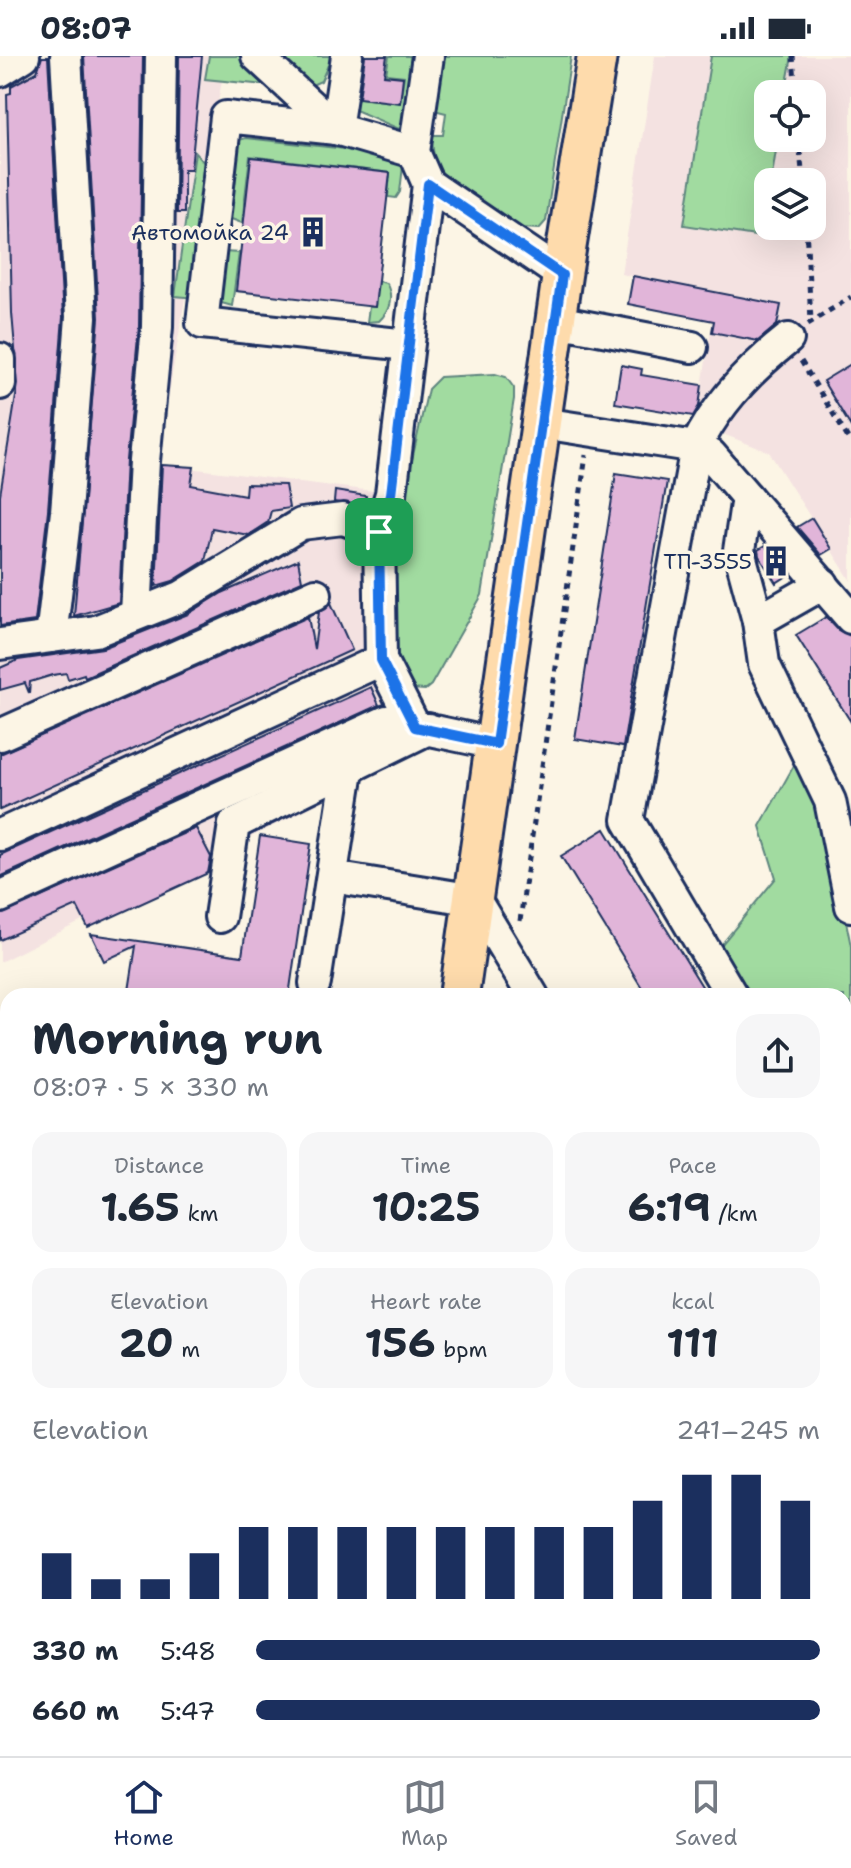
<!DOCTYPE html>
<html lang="en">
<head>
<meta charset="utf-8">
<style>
  body { margin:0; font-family:"Shantell Sans",sans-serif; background:#f6f6f7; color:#1f2937; height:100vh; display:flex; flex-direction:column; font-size:30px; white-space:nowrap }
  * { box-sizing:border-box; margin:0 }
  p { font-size:26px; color:#747a83 }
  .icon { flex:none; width:44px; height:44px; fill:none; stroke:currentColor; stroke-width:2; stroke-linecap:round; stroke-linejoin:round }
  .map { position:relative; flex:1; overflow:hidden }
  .sheet { position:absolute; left:0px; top:932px; width:852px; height:768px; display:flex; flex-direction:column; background:#fff; border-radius:24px 24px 0 0; box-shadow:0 8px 32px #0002 }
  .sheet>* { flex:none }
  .buttons { position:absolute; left:754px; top:24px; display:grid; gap:16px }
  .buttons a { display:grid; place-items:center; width:72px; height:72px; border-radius:16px; background:#fff; box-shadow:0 8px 32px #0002; font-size:40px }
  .pin { position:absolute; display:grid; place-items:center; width:68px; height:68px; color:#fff; margin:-34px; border-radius:16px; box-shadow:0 4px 12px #0006 }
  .round { display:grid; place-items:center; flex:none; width:84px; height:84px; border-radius:24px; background:#f6f6f7 }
  .summary { display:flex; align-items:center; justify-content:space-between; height:136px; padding:0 32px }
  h1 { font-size:44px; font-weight:700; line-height:60px }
  .stats { display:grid; grid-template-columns:repeat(3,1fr); gap:12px; height:136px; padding:8px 32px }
  .stats div { display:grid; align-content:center; border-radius:20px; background:#f6f6f7; text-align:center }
  .stats b { font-size:40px; font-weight:700 }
  .stats small { font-size:22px; font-weight:400 }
  .stats p { font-size:22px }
  .chart { height:224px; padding:16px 32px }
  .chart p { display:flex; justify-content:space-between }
  .chart svg { width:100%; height:144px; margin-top:8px; stroke:#1b2f5e; stroke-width:6 }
  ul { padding:0 32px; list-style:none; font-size:26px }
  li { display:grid; grid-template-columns:128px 96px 1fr; align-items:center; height:60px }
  li i { height:20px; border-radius:10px; background:#1b2f5e }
  .status { display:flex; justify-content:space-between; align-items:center; height:56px; padding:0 40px; background:#fff; direction:ltr }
  .status svg { height:22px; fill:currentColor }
  .tabs { display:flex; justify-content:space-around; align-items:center; height:112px; border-top:2px solid #e0e1e3; background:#fff; font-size:22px; color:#747a83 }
  .tabs a { display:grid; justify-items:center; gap:4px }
  .tabs .active { color:#1b2f5e }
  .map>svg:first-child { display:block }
  .built { fill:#f4e2e1; fill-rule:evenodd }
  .green { fill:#a1dba0; stroke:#5e857f; stroke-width:2 }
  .building { fill:#e1b5d9; stroke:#1b2f5e; stroke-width:2 }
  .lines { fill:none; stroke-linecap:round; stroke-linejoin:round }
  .minor-casing { stroke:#1b2f5e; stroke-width:36 }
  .major-casing { stroke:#1b2f5e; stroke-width:44 }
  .path { stroke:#1b2f5e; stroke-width:5; stroke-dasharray:6 6; stroke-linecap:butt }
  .minor { stroke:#fcf5e5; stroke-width:30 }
  .major { stroke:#fedbac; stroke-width:38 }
  .tram { stroke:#1b2f5e; stroke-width:2 }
  .route-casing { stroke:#fff; stroke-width:16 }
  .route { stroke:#1a73e8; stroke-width:10 }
  .labels { text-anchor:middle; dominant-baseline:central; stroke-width:7; stroke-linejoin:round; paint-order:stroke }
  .poi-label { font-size:22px; fill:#1b2f5e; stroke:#fcf5e5; text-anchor:end }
</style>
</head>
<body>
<div class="status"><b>08:07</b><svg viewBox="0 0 49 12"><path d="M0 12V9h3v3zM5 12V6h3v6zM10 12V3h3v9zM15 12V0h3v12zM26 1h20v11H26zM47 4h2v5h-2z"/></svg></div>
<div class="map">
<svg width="851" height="1700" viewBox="0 0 851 1700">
  <rect width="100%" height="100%" fill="#fcf5e5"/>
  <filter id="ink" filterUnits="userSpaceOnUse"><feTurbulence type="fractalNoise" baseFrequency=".0125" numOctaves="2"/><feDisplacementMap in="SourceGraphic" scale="16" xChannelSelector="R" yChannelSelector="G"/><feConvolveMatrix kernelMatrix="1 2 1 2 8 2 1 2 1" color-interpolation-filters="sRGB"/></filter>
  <g filter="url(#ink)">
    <!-- built -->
    <g class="built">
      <path d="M 4,0 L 226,0 L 157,408 L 404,439 L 387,713 L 0,906 L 0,2 Z"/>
      <path d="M 655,0 L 851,0 L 851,525 L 769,396 L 705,371 L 697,361 L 717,237 L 621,218 ZM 768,38 L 812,38 L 812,82 L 768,82 ZM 768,126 L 812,126 L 812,170 L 768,170 Z"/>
    </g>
    <!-- green -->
    <g class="green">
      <path d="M 209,0 L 245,0 L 266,29 L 205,23 Z"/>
      <path d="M 270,0 L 332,0 L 321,25 L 305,32 Z"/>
      <path d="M 389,0 L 423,0 L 410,68 L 399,73 L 351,52 L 350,41 L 400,47 L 404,20 L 386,18 Z"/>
      <path d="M 442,0 L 571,0 L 546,165 L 539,173 L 522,172 L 445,120 L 435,108 L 431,79 L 443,79 L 446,57 L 434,54 Z"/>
      <path d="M 711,0 L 792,0 L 785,38 L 768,38 L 768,82 L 778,82 L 771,126 L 768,126 L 762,181 L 684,169 Z"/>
      <path d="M 246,82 L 364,95 L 403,110 L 400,136 L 396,142 L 388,141 L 390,117 L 250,100 L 242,167 L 226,161 L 235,85 Z"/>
      <path d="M 195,96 L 211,115 L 196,242 L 175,240 Z"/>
      <path d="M 224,196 L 239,197 L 232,250 L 218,246 Z"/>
      <path d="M 378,225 L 386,227 C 394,240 390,255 379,265 L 367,266 L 369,251 L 375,251 Z"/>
      <path d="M 495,318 L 506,321 L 514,332 L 514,343 L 482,539 L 431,629 L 425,634 L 411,633 L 389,596 L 395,545 L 394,499 L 397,470 L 428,333 L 440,321 Z"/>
      <path d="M 797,704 L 823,753 L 851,890 L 851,1044 L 844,1049 L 844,940 L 736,940 L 712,900 L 776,822 L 760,770 Z"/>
    </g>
    <!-- building -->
    <g class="building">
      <path d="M 84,0 L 143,0 L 139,270 L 126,404 L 119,547 L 74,560 L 99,262 Z"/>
      <path d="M 179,0 L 202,0 L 191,113 L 184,113 L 184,157 L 177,157 Z"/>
      <path d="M 365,0 L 387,0 L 384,19 L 403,21 L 400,47 L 359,42 Z"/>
      <path d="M 42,1 L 48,1 L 63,261 L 48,454 L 35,565 L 0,570 L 0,439 L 18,328 L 12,257 L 7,38 L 11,37 L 11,30 L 37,16 Z"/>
      <path d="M 251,101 L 390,117 L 375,251 L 236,235 Z"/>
      <path d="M 633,220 L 781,249 L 777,269 L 758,285 L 712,276 L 714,265 L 628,248 Z"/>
      <path d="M 851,308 L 851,371 L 823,325 Z"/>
      <path d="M 621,309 L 642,313 L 641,319 L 702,329 L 699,350 L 693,360 L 615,347 Z"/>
      <path d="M 162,409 L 194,411 L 191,429 L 245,439 L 246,428 L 285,429 L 289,452 L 271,455 L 268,466 L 248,479 L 212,472 L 205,505 L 173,525 L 156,530 Z"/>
      <path d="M 616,417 L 667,425 L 623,691 L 575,683 Z"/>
      <path d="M 335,435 L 366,440 L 365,452 L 334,446 Z"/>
      <path d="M 812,462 L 831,493 L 821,499 L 797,471 Z"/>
      <path d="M 765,490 L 790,518 L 776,527 L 759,500 L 758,494 Z"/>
      <path d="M 298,504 L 302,525 L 85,621 L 84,618 L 68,623 L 66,617 L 53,619 L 30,626 L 29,637 L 25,627 L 0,634 L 0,612 L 18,604 L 103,592 L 188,558 L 222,537 Z"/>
      <path d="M 331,547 L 352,594 L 0,754 L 0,698 L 308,561 L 314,593 L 319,556 Z"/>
      <path d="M 826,561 L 838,574 L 851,580 L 851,666 L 796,579 Z"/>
      <path d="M 371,631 L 379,649 L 0,821 L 0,799 Z"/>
      <path d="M 196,772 L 211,801 L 208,817 L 88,872 L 77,850 L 0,884 L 0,859 Z"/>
      <path d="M 605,773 L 628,811 L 708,940 L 647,940 L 561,800 Z"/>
      <path d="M 260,780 L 311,788 L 289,940 L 165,940 L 129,935 L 136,890 L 104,905 L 91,878 L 242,900 Z"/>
    </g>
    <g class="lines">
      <!-- minor casing -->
      <g class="minor-casing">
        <g id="minor">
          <path d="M 257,0 L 336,73"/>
          <path d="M 428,0 L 414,96 L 428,128 L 562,219"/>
          <path d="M 0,15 L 24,0"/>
          <path d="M 336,73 L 347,0"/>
          <path d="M 556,265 L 692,291"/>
          <path d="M 788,283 C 750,313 717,347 696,391 L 711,399 L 851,562"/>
          <path d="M 408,289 L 202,267 L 226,61 L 336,73 L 414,96"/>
          <path d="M 0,303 L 0,328"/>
          <path d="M 542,367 L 696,391 L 628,764 L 732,940"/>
          <path d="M 747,441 L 739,495 L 758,565 L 764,608 L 830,745 L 851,850"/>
          <path d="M 136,558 L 144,405 L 157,271 L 161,0"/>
          <path d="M 758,565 L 823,528"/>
          <path d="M 51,581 L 66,456 L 81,261 L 66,0"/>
          <path d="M 0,588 L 96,575 L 181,541 L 301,468 L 343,463 L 379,476"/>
          <path d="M 415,671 L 381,604 L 379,476 L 391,438 L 428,128"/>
          <path d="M 0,679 L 316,538"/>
          <path d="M 0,779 L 381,604"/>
          <path d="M 332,821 L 475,844 L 533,940"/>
          <path d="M 0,841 L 387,665 L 496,688"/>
          <path d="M 220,861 L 234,768 L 428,673"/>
          <path d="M 315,927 L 348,714"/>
          <path d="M 844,1058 L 851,1054"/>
          <path d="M 0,1066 L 8,1062"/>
          <path d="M 0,1406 L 8,1407"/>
          <path d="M 844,1550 L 851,1545"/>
          <path d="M 488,1692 L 493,1700"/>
          <path d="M 606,1692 L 611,1700"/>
        </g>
      </g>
      <!-- major casing -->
      <g class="major-casing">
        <g id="major">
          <path d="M 459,940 L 562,219 L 597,0"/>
          <path d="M 340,1700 L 341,1692"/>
        </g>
      </g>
      <!-- path -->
      <g class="path">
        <path d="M 793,0 L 796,38"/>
        <path d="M 799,82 L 803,126"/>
        <path d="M 806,170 L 811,265"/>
        <path d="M 808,268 L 851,241"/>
        <path d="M 801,305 L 851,387"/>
        <path d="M 520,865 L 586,399"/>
        <path d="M 844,1118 L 851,1104"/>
        <path d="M 844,1248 L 851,1241"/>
        <path d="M 844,1438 L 851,1434"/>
        <path d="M 0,1528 L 8,1529"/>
        <path d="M 844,1661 L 851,1657"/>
        <path d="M 193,1700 L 195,1692"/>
        <path d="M 379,1700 L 380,1692"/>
        <path d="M 658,1700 L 660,1692"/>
        <path d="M 780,1700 L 793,1692"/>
      </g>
      <!-- minor -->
      <use href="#minor" class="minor"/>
      <!-- major -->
      <use href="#major" class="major"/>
      <!-- tram -->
      <path class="tram" d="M 840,1700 L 851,1693"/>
    </g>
  </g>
  <g class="lines" filter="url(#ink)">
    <!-- route casing -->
    <g class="route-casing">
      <path id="route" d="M 428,128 L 562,219 L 496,688 L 415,671 L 381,604 L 379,476 L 391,438 Z"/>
    </g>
    <!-- route -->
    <use href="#route" class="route"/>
  </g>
  <!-- icons -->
  <defs>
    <g id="building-bare" transform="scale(2.4)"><path d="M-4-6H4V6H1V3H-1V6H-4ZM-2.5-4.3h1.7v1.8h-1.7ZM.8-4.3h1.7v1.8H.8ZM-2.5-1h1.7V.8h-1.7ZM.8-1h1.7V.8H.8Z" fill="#1b2f5e" stroke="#fcf5e5" stroke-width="2.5" paint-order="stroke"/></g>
  </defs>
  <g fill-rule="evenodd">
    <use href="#building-bare" x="313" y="176"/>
    <use href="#building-bare" x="776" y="505"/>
  </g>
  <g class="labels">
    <!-- poi labels -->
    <g class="poi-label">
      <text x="289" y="176">Автомойка 24</text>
      <text x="752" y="505">ТП-3555</text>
    </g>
  </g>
</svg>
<div class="buttons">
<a><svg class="icon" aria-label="locate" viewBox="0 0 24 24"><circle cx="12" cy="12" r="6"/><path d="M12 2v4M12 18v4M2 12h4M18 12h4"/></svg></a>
<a><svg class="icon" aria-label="layers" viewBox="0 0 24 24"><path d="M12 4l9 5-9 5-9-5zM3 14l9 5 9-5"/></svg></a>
</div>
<div class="pin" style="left:379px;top:476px;background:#1e9e55"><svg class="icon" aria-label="arrive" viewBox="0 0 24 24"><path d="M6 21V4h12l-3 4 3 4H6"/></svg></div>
<section class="sheet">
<div class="summary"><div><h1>Morning run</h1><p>08:07 · 5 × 330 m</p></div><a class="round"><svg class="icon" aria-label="share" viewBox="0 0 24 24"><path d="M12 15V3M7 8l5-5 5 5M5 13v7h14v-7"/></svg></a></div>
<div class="stats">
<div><p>Distance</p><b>1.65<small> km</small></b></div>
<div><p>Time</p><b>10:25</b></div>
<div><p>Pace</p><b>6:19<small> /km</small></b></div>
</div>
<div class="stats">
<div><p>Elevation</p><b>20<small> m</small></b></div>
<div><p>Heart rate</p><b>156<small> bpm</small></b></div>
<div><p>kcal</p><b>111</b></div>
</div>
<div class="chart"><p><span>Elevation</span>241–245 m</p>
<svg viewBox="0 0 160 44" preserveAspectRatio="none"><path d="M5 44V30M15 44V38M25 44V38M35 44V30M45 44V22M55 44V22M65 44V22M75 44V22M85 44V22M95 44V22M105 44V22M115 44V22M125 44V14M135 44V6M145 44V6M155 44V14"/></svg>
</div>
<ul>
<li><b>330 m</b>5:48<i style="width:100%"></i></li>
<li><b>660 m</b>5:47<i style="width:100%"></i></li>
</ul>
</section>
</div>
<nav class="tabs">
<a class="active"><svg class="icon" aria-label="home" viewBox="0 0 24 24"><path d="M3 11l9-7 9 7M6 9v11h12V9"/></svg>Home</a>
<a><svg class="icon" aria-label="map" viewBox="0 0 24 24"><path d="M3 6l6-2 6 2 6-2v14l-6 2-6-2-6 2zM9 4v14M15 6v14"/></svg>Map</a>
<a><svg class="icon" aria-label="saved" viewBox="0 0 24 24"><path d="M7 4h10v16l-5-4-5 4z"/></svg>Saved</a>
</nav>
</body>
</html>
